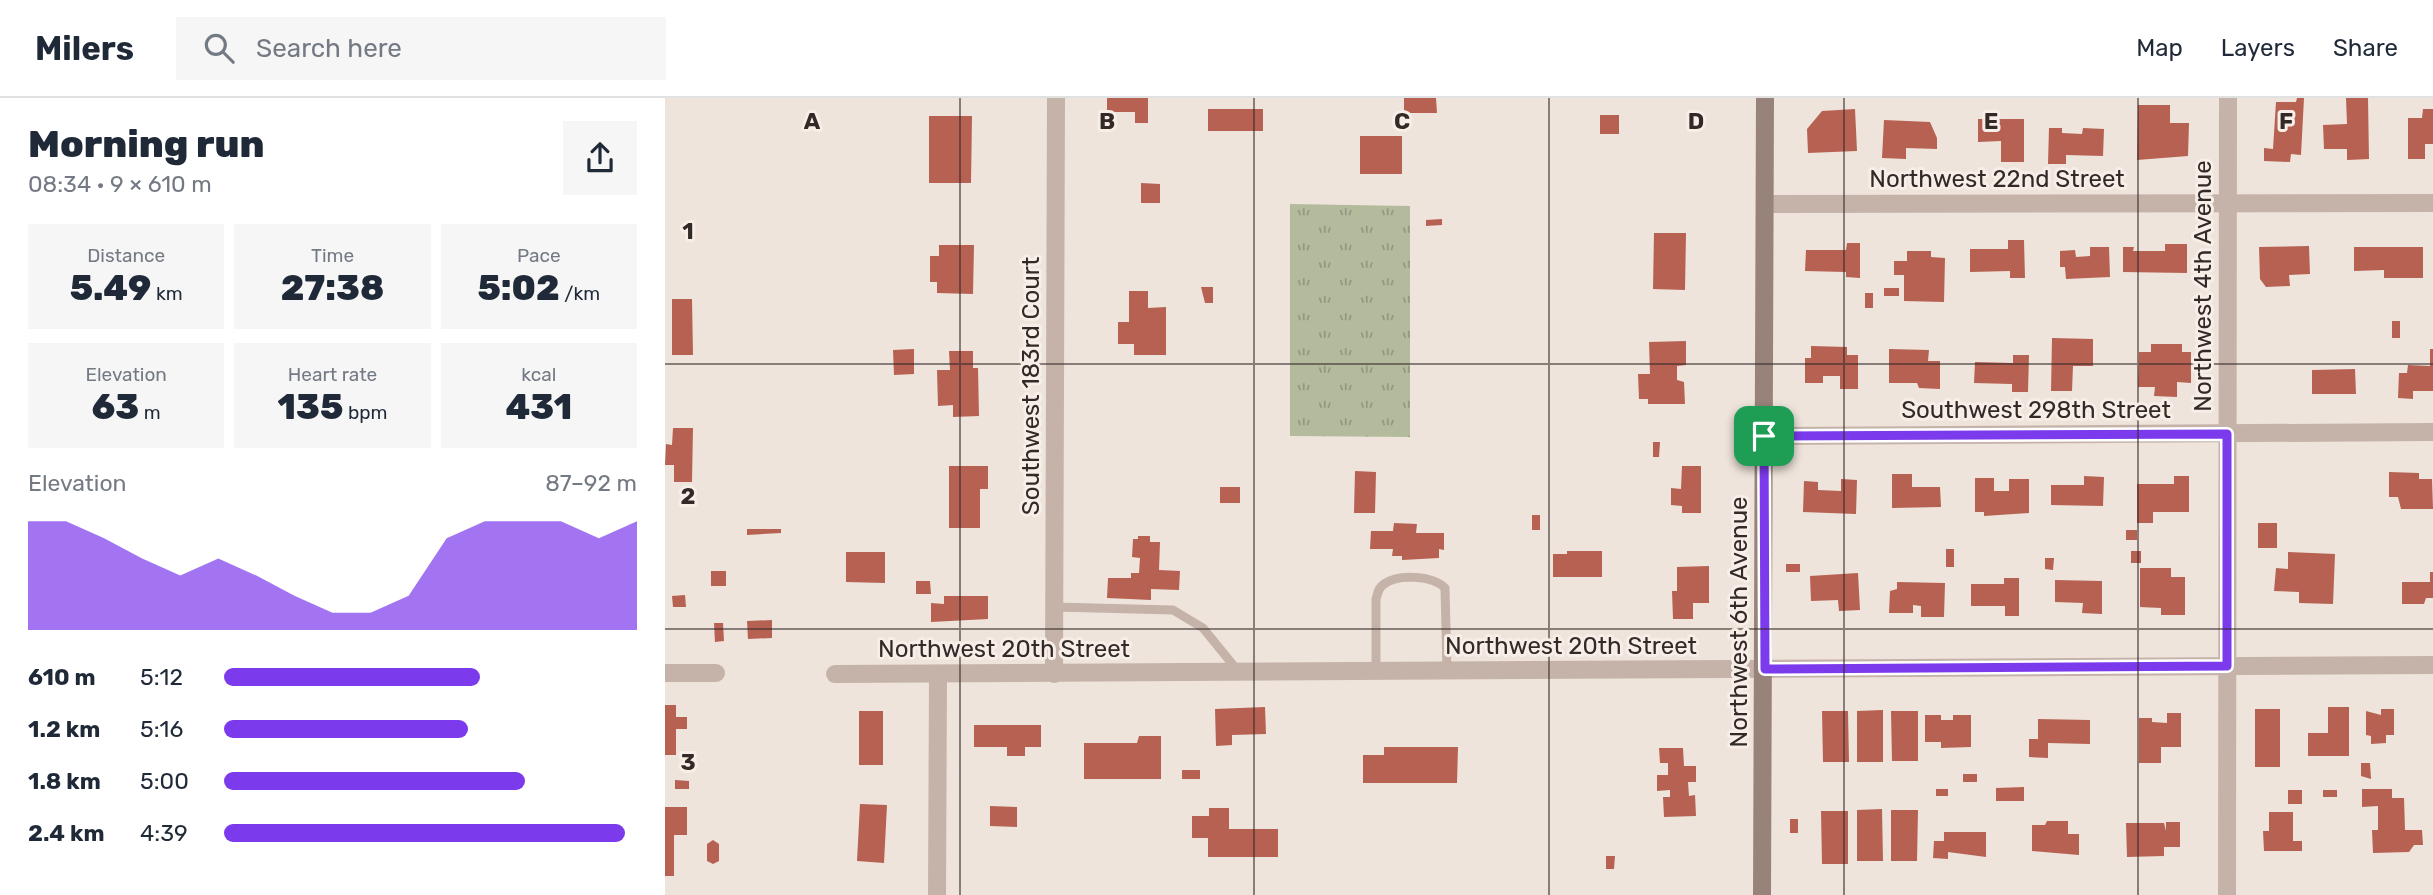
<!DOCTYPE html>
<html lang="en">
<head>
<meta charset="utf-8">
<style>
  body { margin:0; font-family:Rubik,sans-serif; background:#f6f6f7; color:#1f2937; height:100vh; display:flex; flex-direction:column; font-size:26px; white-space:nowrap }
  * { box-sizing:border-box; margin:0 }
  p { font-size:23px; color:#747a83 }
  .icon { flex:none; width:38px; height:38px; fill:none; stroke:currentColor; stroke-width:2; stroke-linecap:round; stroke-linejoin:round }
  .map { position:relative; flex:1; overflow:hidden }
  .panel { display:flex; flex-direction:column; background:#fff; width:665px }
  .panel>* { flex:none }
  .pin { position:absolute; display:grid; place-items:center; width:60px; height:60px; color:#fff; margin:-30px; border-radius:14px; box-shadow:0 4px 10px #0006 }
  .round { display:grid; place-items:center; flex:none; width:74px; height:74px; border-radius:0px; background:#f6f6f7 }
  .head { display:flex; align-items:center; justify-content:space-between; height:119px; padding:0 28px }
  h1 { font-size:38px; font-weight:800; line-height:52px }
  .metrics { display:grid; grid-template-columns:repeat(3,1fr); gap:10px; height:119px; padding:7px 28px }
  .metrics div { display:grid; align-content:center; border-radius:0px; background:#f6f6f7; text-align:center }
  .metrics b { font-size:35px; font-weight:800 }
  .metrics small { font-size:19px; font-weight:400 }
  .metrics p { font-size:19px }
  .chart { height:196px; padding:14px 28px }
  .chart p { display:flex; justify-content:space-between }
  .chart svg { width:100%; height:126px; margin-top:7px; fill:#7c3aed; opacity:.7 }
  ul { padding:0 28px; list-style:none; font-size:23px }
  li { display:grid; grid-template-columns:112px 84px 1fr; align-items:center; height:52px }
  li i { height:18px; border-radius:9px; background:#7c3aed }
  header { display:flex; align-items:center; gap:42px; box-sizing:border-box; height:98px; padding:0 35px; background:#fff; border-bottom:2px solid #e0e1e3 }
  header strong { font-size:33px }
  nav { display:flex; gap:38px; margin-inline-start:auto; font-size:24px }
  .search { width:490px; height:63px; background:#f6f6f7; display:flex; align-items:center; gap:18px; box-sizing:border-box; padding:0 24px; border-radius:0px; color:#747a83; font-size:26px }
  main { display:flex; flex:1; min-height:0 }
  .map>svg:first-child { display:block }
  .grass { fill:url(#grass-tufts) }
  .building { fill:#b66151 }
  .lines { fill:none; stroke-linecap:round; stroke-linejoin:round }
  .lane { stroke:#c5b3a9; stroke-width:9 }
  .street { stroke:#c5b3a9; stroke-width:18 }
  .secondary { stroke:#98837b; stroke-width:18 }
  .route-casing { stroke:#fff; stroke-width:14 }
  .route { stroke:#7c3aed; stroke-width:9 }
  .grid { fill:none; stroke:#332a28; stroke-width:2; stroke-opacity:0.55 }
  .labels { text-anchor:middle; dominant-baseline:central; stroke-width:6; stroke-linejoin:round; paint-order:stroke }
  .street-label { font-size:24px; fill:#332a28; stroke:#f6eee7 }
  .grid-label { font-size:23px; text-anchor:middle; font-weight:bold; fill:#332a28; stroke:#f6eee7; stroke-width:6; stroke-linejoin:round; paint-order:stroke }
</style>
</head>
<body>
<header>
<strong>Milers</strong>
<div class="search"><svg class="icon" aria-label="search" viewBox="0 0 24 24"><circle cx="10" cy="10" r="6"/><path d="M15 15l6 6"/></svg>Search here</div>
<nav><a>Map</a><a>Layers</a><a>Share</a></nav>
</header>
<main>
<section class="panel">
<div class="head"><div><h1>Morning run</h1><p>08:34 · 9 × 610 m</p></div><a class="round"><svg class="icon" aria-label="share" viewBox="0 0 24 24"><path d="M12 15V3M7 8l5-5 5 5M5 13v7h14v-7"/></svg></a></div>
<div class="metrics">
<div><p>Distance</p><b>5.49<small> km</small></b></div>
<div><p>Time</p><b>27:38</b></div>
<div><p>Pace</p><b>5:02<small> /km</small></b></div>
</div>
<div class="metrics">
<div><p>Elevation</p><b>63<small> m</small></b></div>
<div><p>Heart rate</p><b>135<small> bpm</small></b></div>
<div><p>kcal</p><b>431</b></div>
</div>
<div class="chart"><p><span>Elevation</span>87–92 m</p>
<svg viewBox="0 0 160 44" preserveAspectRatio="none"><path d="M0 44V6L10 6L20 12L30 19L40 25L50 19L60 25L70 32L80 38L90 38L100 32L110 12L120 6L130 6L140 6L150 12L160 6V44z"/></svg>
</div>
<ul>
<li><b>610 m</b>5:12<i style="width:62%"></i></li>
<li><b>1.2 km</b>5:16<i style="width:59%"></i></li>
<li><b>1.8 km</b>5:00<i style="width:73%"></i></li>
<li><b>2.4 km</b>4:39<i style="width:97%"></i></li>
</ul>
</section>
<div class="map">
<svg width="1768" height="797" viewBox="0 0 1768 797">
  <defs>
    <pattern id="grass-tufts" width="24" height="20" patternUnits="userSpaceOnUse" patternTransform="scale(1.75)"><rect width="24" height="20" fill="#b4bb9d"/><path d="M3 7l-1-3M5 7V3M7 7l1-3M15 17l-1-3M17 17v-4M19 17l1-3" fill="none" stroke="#939880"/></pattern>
  </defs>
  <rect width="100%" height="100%" fill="#eee4db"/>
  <!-- grass -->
  <path class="grass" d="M 625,106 L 745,108 L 745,339 L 625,338 Z"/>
  <!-- building -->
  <g class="building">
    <path d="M 442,0 L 483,0 L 483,25 L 470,25 L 470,14 L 442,14 Z"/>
    <path d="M 739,0 L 771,0 L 772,15 L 739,15 Z"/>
    <path d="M 1632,0 L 1639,0 L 1636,57 L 1626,56 L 1625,64 L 1599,63 L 1599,50 L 1608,51 L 1611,4 L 1631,4 Z"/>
    <path d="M 1681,0 L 1703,0 L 1704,61 L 1682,62 L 1682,51 L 1659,51 L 1658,27 L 1682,26 Z"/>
    <path d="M 1473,7 L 1505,7 L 1505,25 L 1524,25 L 1523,58 L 1472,62 Z"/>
    <rect x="543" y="11" width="55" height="22"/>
    <path d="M 1190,11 L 1192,53 L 1143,55 L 1142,31 L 1157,13 Z"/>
    <path d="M 1758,11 L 1768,11 L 1768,46 L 1760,46 L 1760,61 L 1743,61 L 1743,20 L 1757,20 Z"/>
    <rect x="935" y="17" width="19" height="19"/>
    <path d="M 264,18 L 307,18 L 306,85 L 264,85 Z"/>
    <path d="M 1313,21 L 1359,21 L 1359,64 L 1336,64 L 1336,43 L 1313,44 Z"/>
    <path d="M 1219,22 L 1265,24 L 1272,40 L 1272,51 L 1241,50 L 1241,61 L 1217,60 Z"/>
    <path d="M 1384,30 L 1397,30 L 1397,35 L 1417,36 L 1418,30 L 1439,31 L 1438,58 L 1401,57 L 1401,66 L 1383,66 Z"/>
    <rect x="695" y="38" width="42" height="38"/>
    <path d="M 476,85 L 495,86 L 495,105 L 476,105 Z"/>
    <path d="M 777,121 L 777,127 L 761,128 L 761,122 Z"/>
    <path d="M 989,135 L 1021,135 L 1020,192 L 988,191 Z"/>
    <path d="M 1343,142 L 1359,142 L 1360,180 L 1345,180 L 1345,173 L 1305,174 L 1305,151 L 1343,151 Z"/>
    <path d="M 1182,145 L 1195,145 L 1195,180 L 1181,179 L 1181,174 L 1140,173 L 1141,152 L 1181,152 Z"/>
    <path d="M 1500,146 L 1522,146 L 1522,175 L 1458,174 L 1458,149 L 1469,149 L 1468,153 L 1500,153 Z"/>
    <path d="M 274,147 L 309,147 L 308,196 L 272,195 L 272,184 L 265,184 L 265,158 L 274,158 Z"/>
    <path d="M 1644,148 L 1645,176 L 1624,177 L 1625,188 L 1601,189 L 1595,181 L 1594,149 Z"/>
    <path d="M 1425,149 L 1444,149 L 1445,179 L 1401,181 L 1400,169 L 1395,169 L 1395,153 L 1410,152 L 1411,159 L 1425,158 Z"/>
    <path d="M 1689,149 L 1758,149 L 1758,180 L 1719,180 L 1719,172 L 1689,173 Z"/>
    <path d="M 1242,153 L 1266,153 L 1266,159 L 1280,160 L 1279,204 L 1239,203 L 1239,177 L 1229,177 L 1229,163 L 1242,163 Z"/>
    <path d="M 536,189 L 548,189 L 548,205 L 540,205 Z"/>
    <rect x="1219" y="190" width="15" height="8"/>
    <path d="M 464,193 L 483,193 L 483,210 L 501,209 L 501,257 L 469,257 L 469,246 L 453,246 L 453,224 L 464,224 Z"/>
    <rect x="1200" y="195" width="8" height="15"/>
    <path d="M 7,201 L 27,201 L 28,257 L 7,257 Z"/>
    <rect x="1727" y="223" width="8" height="17"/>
    <path d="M 1387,240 L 1428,241 L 1428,268 L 1408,268 L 1407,293 L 1386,293 Z"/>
    <path d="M 1021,243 L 1021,267 L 1012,268 L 1012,282 L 1019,284 L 1020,306 L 983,306 L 983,301 L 974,301 L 973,276 L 985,276 L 984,244 Z"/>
    <path d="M 1486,246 L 1517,246 L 1517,254 L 1526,254 L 1526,285 L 1512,284 L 1512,299 L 1489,298 L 1490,289 L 1473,289 L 1474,254 L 1486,254 Z"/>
    <path d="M 1146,248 L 1182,249 L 1182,257 L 1193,257 L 1193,291 L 1175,291 L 1175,278 L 1158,278 L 1158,285 L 1140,285 L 1140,260 L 1146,260 Z"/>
    <path d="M 249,251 L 249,276 L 229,277 L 228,252 Z"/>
    <path d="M 1224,251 L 1264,252 L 1263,263 L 1275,263 L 1275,291 L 1254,290 L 1252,285 L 1224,285 Z"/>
    <path d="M 1765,251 L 1768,251 L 1768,293 L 1748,293 L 1748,301 L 1733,300 L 1734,275 L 1742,275 L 1743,267 L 1765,268 Z"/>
    <path d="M 284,253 L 308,253 L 308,270 L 313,270 L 314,318 L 288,319 L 288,307 L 273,308 L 272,272 L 285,272 Z"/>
    <path d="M 1348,257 L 1364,257 L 1363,294 L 1347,294 L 1347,286 L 1309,285 L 1310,264 L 1348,265 Z"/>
    <path d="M 1690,271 L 1691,296 L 1647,296 L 1647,272 Z"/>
    <path d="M 8,330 L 28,330 L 27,384 L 9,384 L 9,367 L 0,367 L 1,346 L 7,347 Z"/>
    <path d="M 988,344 L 995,344 L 994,359 L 988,359 Z"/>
    <path d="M 284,368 L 323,368 L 323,391 L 315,391 L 315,430 L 284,430 Z"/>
    <path d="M 1017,368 L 1036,368 L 1036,415 L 1017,415 L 1017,408 L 1006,407 L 1006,390 L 1016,391 Z"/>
    <path d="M 690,373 L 711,374 L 710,415 L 689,415 Z"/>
    <path d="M 1724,374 L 1754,375 L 1754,381 L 1767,381 L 1768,411 L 1736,411 L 1733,399 L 1724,399 Z"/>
    <path d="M 1227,376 L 1247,376 L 1247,389 L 1275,389 L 1276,409 L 1227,410 Z"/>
    <path d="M 1419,378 L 1439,379 L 1438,408 L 1386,407 L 1386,387 L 1419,387 Z"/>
    <path d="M 1509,378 L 1524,378 L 1524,414 L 1488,414 L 1488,425 L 1472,425 L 1472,386 L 1509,386 Z"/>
    <path d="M 1310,380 L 1329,380 L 1329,393 L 1344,393 L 1344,381 L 1364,381 L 1364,415 L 1319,418 L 1319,414 L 1310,414 Z"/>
    <path d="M 1176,381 L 1192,382 L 1191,416 L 1138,414 L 1139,383 L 1153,384 L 1153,392 L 1176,393 Z"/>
    <rect x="555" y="389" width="20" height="16"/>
    <rect x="867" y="417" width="8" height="15"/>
    <path d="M 729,425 L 752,426 L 751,435 L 779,435 L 779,452 L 774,451 L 774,460 L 737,462 L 737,458 L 727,458 L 728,451 L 705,451 L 706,433 L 728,433 Z"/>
    <rect x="1593" y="425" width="19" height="25"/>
    <path d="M 82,431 L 116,431 L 116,435 L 82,437 Z"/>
    <rect x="1461" y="432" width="11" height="10"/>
    <path d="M 473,438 L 485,438 L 485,444 L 495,444 L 494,472 L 515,473 L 514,492 L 486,491 L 486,502 L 442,500 L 443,480 L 466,480 L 466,475 L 474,475 L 475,460 L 467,459 L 468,441 L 473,441 Z"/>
    <rect x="1281" y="451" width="8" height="18"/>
    <path d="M 902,453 L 937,453 L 937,479 L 888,479 L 888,456 L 902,456 Z"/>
    <rect x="1466" y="453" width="10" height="12"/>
    <path d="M 181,454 L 220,454 L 220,485 L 181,484 Z"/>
    <path d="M 1623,454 L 1670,456 L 1668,506 L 1634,505 L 1634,494 L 1609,493 L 1611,470 L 1623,471 Z"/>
    <path d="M 1380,460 L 1389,460 L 1388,472 L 1380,471 Z"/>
    <rect x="1121" y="466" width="14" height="8"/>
    <path d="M 1044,468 L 1044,505 L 1028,505 L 1028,521 L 1008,521 L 1007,493 L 1012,493 L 1012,469 Z"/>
    <path d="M 1475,470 L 1506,470 L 1506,479 L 1520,479 L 1520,517 L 1496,517 L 1496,510 L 1475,509 Z"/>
    <rect x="46" y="473" width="15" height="15"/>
    <path d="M 1765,474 L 1768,474 L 1768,500 L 1761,500 L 1759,506 L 1737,506 L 1737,484 L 1765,484 Z"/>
    <path d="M 1193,475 L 1195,512 L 1174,513 L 1173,502 L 1146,503 L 1145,478 Z"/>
    <path d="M 1339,480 L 1354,480 L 1354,518 L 1340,518 L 1340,508 L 1306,508 L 1306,486 L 1339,486 Z"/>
    <path d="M 1390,482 L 1437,483 L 1437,516 L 1417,515 L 1418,505 L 1390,504 Z"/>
    <path d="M 251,483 L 265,483 L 266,496 L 251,496 Z"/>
    <path d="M 1232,484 L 1280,485 L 1279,519 L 1256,519 L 1256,508 L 1248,507 L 1248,515 L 1224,515 L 1225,493 L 1232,491 Z"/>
    <path d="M 20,497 L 21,509 L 8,509 L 7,498 Z"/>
    <path d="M 279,498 L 323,498 L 323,521 L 266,524 L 266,505 L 279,506 Z"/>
    <path d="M 107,522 L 107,540 L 83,541 L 82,523 Z"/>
    <path d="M 49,525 L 58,525 L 59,543 L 50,544 Z"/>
    <path d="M 0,607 L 11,607 L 11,619 L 22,619 L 22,631 L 11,631 L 11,657 L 0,657 Z"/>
    <path d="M 600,609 L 601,636 L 567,637 L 567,647 L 551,648 L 550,611 Z"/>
    <path d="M 1663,609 L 1684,609 L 1684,658 L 1643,658 L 1643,635 L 1663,635 Z"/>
    <rect x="1590" y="611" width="25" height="58"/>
    <path d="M 1716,611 L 1729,611 L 1729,637 L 1721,637 L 1721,645 L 1706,646 L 1706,638 L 1701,637 L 1701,613 L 1716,617 Z"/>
    <path d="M 1218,612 L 1218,664 L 1192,664 L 1192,613 Z"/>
    <rect x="194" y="613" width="24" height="54"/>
    <path d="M 1157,613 L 1183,613 L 1184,664 L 1158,664 Z"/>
    <path d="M 1226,613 L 1253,613 L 1253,663 L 1227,663 Z"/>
    <path d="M 1502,615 L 1516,615 L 1516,649 L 1496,649 L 1496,665 L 1474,665 L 1474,620 L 1487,620 L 1487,624 L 1502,625 Z"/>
    <path d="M 1260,617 L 1276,617 L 1276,622 L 1288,622 L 1288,617 L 1306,617 L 1306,649 L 1276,650 L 1276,644 L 1260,644 Z"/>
    <path d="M 1373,621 L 1425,622 L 1425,646 L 1383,645 L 1383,660 L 1364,659 L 1364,641 L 1373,641 Z"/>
    <path d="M 309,627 L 376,627 L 376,649 L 360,649 L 360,658 L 342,658 L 342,649 L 309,649 Z"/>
    <path d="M 474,638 L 496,638 L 496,681 L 419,681 L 419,645 L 472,645 Z"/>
    <path d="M 719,649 L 793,649 L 792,685 L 698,685 L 698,657 L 719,657 Z"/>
    <path d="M 994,650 L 1018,650 L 1019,668 L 1031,668 L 1031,684 L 1023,684 L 1024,698 L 1030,697 L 1031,718 L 999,719 L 998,699 L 1005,699 L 1005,692 L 992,693 L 992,677 L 1003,677 L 1003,665 L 995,665 Z"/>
    <path d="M 1696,665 L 1705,665 L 1706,681 L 1696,678 Z"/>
    <rect x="517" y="672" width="18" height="9"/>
    <rect x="1298" y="676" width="14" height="8"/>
    <path d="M 10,682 L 24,683 L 24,691 L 10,691 Z"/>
    <path d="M 1359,689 L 1359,703 L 1331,703 L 1331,690 Z"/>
    <rect x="1271" y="691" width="12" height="7"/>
    <path d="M 1697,691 L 1727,691 L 1727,700 L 1739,700 L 1740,732 L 1757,732 L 1758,747 L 1749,747 L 1744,754 L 1708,755 L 1707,732 L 1713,732 L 1713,708 L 1697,709 Z"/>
    <rect x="1623" y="692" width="14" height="14"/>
    <rect x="1658" y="692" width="14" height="7"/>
    <path d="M 195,706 L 222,707 L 219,765 L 192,763 Z"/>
    <path d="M 325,708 L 352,709 L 352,729 L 325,728 Z"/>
    <path d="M 0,709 L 22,709 L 22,737 L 9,737 L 9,778 L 0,778 Z"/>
    <path d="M 544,710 L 564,710 L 564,731 L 613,731 L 613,759 L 543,759 L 543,740 L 527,740 L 527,718 L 544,718 Z"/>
    <path d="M 1217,711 L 1218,763 L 1192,763 L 1192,712 Z"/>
    <path d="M 1226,712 L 1253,712 L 1252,763 L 1226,763 Z"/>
    <path d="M 1156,713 L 1183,713 L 1183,766 L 1157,766 Z"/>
    <path d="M 1604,714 L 1628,714 L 1628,743 L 1637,743 L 1637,753 L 1599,753 L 1598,733 L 1604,733 Z"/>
    <rect x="1125" y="721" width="8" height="14"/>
    <path d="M 1382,723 L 1403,723 L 1403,736 L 1414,736 L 1414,757 L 1367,753 L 1367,727 L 1380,727 Z"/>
    <path d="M 1501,724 L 1515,724 L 1515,749 L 1499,749 L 1499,758 L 1462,759 L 1461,725 L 1499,725 L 1501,733 Z"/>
    <path d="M 1279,734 L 1321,734 L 1321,759 L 1283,754 L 1283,761 L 1268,760 L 1269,743 L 1279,743 Z"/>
    <path d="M 48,742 L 54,746 L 54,763 L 48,766 L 42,763 L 42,746 Z"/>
    <path d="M 941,758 L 950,758 L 949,771 L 941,771 Z"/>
  </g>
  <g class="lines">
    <!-- lane -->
    <g class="lane">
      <path d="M 390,509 L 508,512 L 538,530 L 573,573"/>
      <path d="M 711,574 L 711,501 C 713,495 713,490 719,486 C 734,475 768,478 780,490 L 782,574"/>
    </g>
    <!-- street -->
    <g class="street">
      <path d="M 1101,106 L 1768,105"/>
      <path d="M 1099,338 L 1768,334"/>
      <path d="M 0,575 L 51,575"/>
      <path d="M 170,576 L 1768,567"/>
      <path d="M 389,576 L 391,0"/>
      <path d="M 272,797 L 273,577"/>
      <path d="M 1562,797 L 1563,0"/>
    </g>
    <!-- secondary -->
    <path class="secondary" d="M 1097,797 L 1100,0"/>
  </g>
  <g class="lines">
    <!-- route casing -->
    <g class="route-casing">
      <path id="route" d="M 1562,336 L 1562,568 L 1100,571 L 1099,338 Z"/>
    </g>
    <!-- route -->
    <use href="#route" class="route"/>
  </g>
  <!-- grid -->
  <path class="grid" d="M 295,0 L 295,797M 589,0 L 589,797M 884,0 L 884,797M 1179,0 L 1179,797M 1473,0 L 1473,797M 0,266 L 1768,266M 0,531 L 1768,531"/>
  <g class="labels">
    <!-- street labels -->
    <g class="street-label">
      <text x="1332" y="81">Northwest 22nd Street</text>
      <text transform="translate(1538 188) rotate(-90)">Northwest 4th Avenue</text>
      <text transform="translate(366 288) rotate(-90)">Southwest 183rd Court</text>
      <text x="1371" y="312">Southwest 298th Street</text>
      <text transform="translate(1074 524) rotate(-90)">Northwest 6th Avenue</text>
      <text x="906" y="548">Northwest 20th Street</text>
      <text x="339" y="551">Northwest 20th Street</text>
    </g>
  </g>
  <g class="grid-label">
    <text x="147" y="31">A</text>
    <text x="442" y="31">B</text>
    <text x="737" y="31">C</text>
    <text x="1031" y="31">D</text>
    <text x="1326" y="31">E</text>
    <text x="1621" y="31">F</text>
    <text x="23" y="141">1</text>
    <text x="23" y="406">2</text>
    <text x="23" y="672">3</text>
  </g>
</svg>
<div class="pin" style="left:1099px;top:338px;background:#1e9e55"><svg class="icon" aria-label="arrive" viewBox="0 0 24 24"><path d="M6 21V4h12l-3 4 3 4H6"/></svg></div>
</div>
</main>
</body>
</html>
